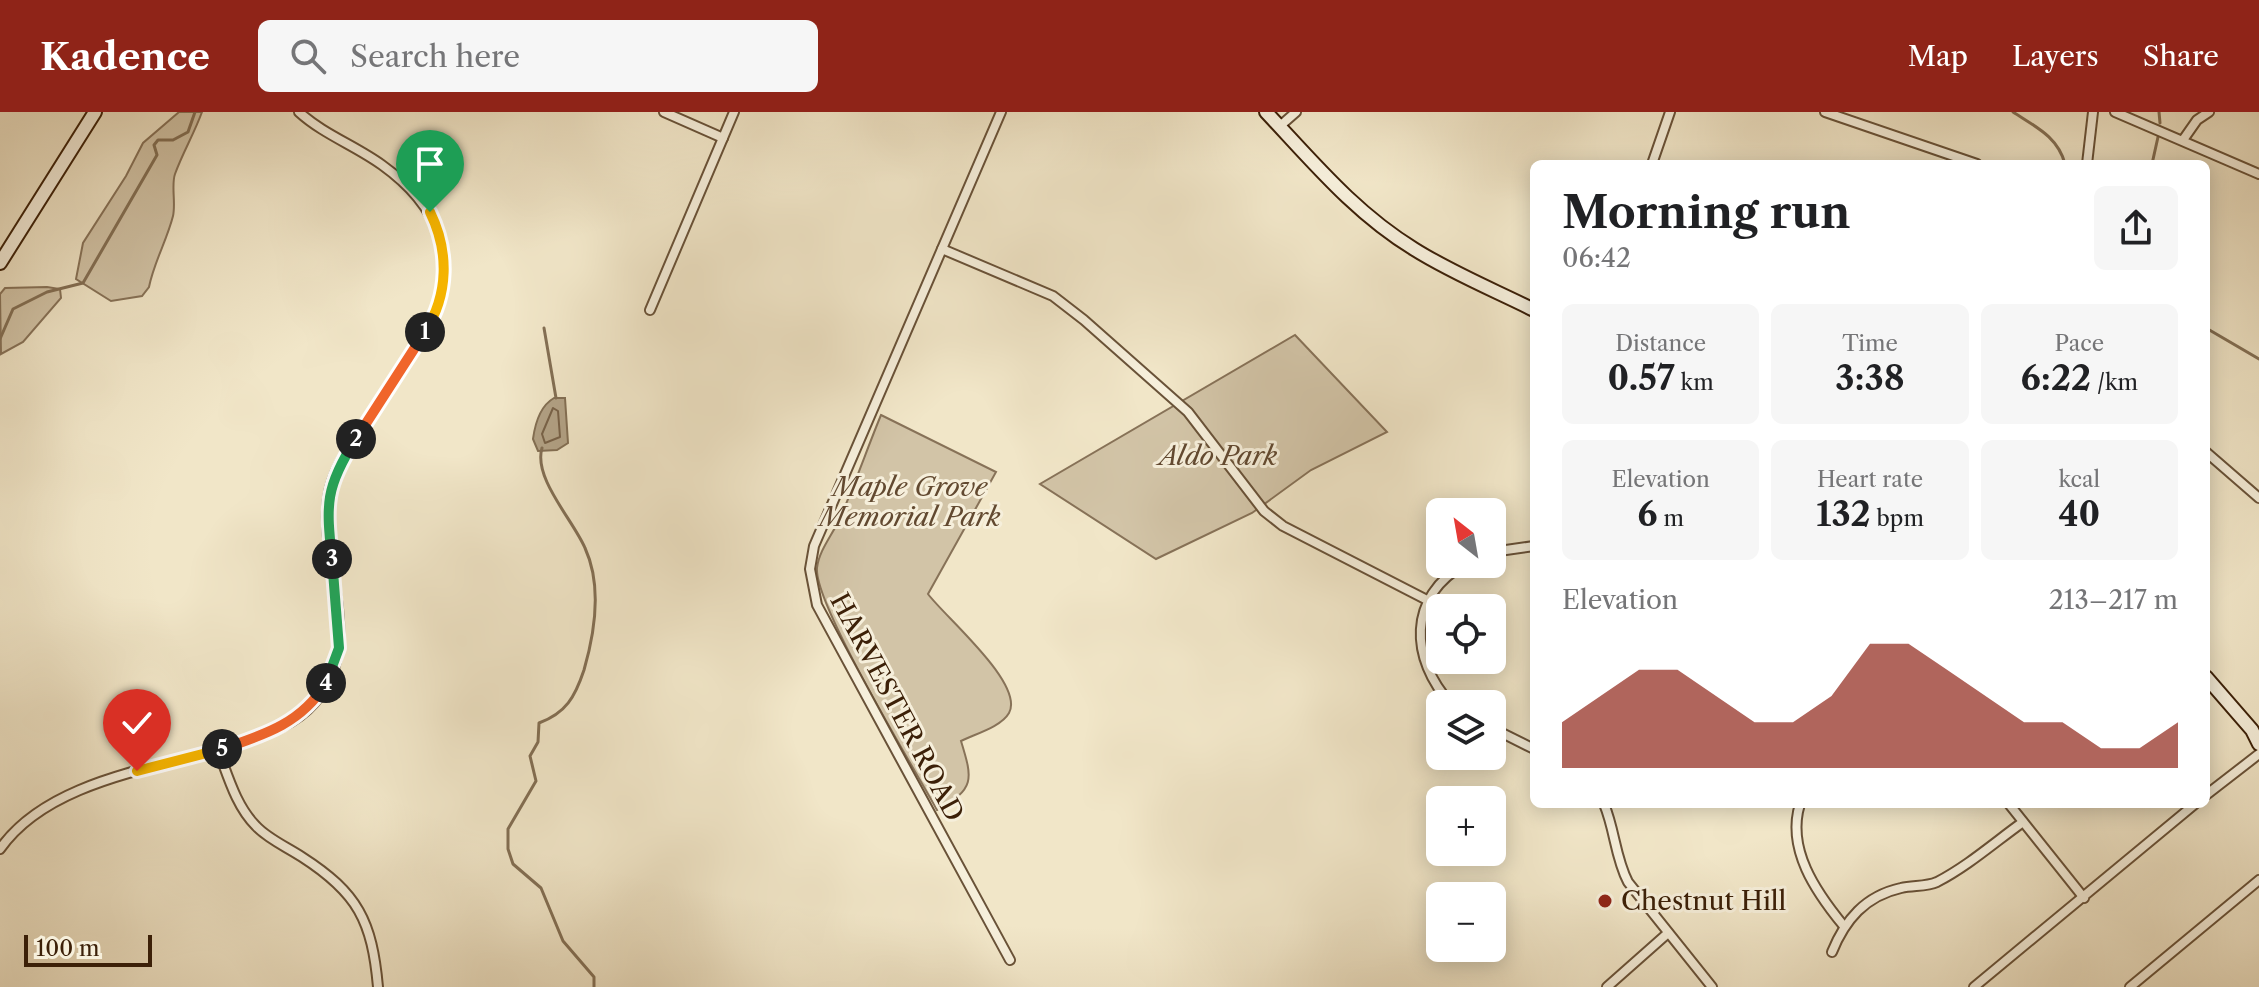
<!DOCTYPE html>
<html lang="en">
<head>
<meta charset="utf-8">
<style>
  body { margin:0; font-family:"Libre Caslon Text",serif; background:#f6f6f6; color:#202124; height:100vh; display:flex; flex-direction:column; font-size:30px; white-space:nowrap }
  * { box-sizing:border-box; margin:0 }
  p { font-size:26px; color:#757577 }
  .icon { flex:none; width:44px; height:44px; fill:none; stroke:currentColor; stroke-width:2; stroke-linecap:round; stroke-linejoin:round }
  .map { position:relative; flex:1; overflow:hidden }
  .sheet { position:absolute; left:1530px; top:48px; width:680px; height:648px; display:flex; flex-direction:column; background:#fff; border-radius:12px; box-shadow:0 4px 20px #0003 }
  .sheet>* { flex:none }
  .needle { width:52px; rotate:329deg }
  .fabs { position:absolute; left:1426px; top:386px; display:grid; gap:16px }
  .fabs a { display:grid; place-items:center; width:80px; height:80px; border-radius:12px; background:#fff; box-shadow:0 4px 20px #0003; font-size:40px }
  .scale { position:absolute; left:24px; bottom:20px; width:128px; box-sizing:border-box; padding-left:8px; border:4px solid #3c2008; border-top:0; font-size:22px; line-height:28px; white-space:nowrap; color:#3c2008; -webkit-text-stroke:6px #f6efdb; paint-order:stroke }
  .pin { position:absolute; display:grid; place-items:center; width:68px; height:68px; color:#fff; margin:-82px -34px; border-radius:50% 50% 50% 0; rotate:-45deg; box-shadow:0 0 8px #0007 }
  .pin .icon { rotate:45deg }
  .km { position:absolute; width:40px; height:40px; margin:-20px; border-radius:50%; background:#222; color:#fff; font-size:22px; line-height:40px; text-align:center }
  .round { display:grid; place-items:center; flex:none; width:84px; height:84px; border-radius:12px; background:#f6f6f6 }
  .summary { display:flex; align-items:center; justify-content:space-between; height:136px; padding:0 32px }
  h1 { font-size:44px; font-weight:800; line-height:60px }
  .figures { display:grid; grid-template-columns:repeat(3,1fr); gap:12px; height:136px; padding:8px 32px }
  .figures div { display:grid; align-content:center; border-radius:12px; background:#f6f6f6; text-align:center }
  .figures b { font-size:34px; font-weight:800 }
  .figures small { font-size:22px; font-weight:400 }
  .figures p { font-size:22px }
  .chart { height:224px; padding:16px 32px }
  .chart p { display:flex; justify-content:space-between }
  .chart svg { width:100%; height:144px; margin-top:8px; fill:#8f2418; opacity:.7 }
  header { display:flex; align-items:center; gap:48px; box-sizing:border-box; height:112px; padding:0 40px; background:#8f2418; color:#fff }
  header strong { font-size:38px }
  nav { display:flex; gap:44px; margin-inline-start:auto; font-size:28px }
  .search { width:560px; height:72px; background:#f6f6f6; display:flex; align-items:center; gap:20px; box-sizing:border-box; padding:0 28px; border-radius:12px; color:#757577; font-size:30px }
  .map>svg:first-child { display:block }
  .green { fill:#d2c4a7; stroke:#877258; stroke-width:2 }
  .water { fill:#b3a387; stroke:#836f54; stroke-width:2 }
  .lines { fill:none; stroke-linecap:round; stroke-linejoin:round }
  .shore { stroke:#786248; stroke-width:2 }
  .stream { stroke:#836f54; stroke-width:3 }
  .street-casing { stroke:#695238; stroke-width:12 }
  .secondary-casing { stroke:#3c2008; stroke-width:16 }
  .street { stroke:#f6efdb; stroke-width:8 }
  .secondary { stroke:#f6efdb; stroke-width:12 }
  .split-1-casing { stroke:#fff; stroke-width:16 }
  .split-2-casing { stroke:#fff; stroke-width:16 }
  .split-3-casing { stroke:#fff; stroke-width:16 }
  .split-4-casing { stroke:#fff; stroke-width:16 }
  .split-5-casing { stroke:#fff; stroke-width:16 }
  .split-6-casing { stroke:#fff; stroke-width:16 }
  .split-1 { stroke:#f5b400; stroke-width:10 }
  .split-2 { stroke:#f0652b; stroke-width:10 }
  .split-3 { stroke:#22a559; stroke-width:10 }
  .split-4 { stroke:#22a559; stroke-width:10 }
  .split-5 { stroke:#f0652b; stroke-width:10 }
  .split-6 { stroke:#f5b400; stroke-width:10 }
  .poi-dot { fill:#8f2418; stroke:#f6efdb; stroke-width:3 }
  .labels { text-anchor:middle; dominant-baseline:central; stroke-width:6; stroke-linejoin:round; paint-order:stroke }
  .park-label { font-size:26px; font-style:italic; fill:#624930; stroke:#f6efdb }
  .street-label { font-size:26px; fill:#3c2008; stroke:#f6efdb }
  .poi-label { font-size:26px; fill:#3c2008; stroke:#f6efdb; text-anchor:start }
</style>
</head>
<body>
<header>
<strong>Kadence</strong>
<div class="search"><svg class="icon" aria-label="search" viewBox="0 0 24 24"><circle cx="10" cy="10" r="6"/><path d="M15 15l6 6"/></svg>Search here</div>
<nav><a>Map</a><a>Layers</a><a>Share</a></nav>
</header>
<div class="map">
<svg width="2259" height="875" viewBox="0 0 2259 875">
  <rect width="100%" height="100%" fill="#f1e6c8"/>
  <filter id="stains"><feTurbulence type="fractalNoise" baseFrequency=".0025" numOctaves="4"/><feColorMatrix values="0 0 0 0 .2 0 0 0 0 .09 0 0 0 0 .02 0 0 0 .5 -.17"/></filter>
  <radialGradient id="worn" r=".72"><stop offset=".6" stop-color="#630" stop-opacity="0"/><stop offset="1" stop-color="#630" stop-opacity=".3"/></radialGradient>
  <!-- green -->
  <g class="green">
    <path d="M 179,0 L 202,0 C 194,22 183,40 175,62 C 171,73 176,91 173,104 C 167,128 154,150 149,175 L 142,184 L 111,189 L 76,167 L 83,131 L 126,64 L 143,31 Z"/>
    <path d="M 47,175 L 60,177 L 61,186 L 23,230 L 1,242 L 0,182 L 5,176 Z"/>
    <path d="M 1295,223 L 1387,320 L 1311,358 L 1252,401 L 1156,447 L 1040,372 Z"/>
    <path d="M 881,303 L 996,360 L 928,482 C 945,505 1025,572 1009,601 C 1001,615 975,622 961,629 C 973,668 975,677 937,698 C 914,656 814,492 817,456 C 819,438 833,422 840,406 C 855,372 867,337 881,303 Z"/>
  </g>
  <!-- water -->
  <path class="water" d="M 554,286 L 565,286 L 568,331 L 557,338 L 538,339 L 533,327 C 535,312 540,294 554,286 Z"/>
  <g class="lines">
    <!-- shore -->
    <path class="shore" d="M 553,296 L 558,299 L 560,325 L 545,331 L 542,322 Z"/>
    <!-- stream -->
    <g class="stream">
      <path d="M 2013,0 C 2036,15 2058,25 2065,52"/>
      <path d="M 2159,0 L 2160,11"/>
      <path d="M 2152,52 L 2158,25"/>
      <path d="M 544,216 L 556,286"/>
      <path d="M 2206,216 L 2259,247"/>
      <path d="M 0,227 L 13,197 L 47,180 L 83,171 L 157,43 L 154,33 L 158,28 L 173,28 L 188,20 L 195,0"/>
      <path d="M 542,336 C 533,366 573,408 585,436 C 602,473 595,520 584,558 C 575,585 566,601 539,611 L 538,630 L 530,644 L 536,669 L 508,717 L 508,737 L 513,752 L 541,776 L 563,829 L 594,865 L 594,875"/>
    </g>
    <!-- street casing -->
    <g class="street-casing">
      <g id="street">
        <path d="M 664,0 L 723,26"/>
        <path d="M 1001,0 L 814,434 L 810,457 L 817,493 L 1010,848"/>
        <path d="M 1825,0 L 1977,52"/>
        <path d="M 2115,0 L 2259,62"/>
        <path d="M 1280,14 L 1296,0"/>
        <path d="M 2183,28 L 2197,8 L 2209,0"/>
        <path d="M 1652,52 L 1670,0"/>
        <path d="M 2087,52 L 2093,0"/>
        <path d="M 942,137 L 1053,184 L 1084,208 L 1188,300 L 1264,399 L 1283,414 L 1429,489"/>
        <path d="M 650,198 L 734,0"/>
        <path d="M 2206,340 L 2259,386"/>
        <path d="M 1492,440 L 1534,434"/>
        <path d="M 1451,592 C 1410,547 1407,485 1465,452"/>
        <path d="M 1492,616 L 1534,637"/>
        <path d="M 218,638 C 228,664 236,694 256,714 C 268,727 287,735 302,745 C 358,781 372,809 378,875"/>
        <path d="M 2206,683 L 2259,642"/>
        <path d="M 1604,692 C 1615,718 1615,745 1628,770 L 1712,875"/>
        <path d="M 1800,692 C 1786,737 1816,780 1843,813"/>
        <path d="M 2009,692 L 2084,786"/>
        <path d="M 0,737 C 50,666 163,656 240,631 C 266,622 295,613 314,591 C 367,532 319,454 328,386 C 332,355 354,330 370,305 C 390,273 411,241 432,209 C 458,143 439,94 382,53 C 356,34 323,22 299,0"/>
        <path d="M 1832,840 C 1845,808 1865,784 1901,776 C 1913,773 1926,775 1937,770 C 1968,754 1995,730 2023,710"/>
        <path d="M 1607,875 L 1668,821"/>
        <path d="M 1974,875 L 2195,692"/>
        <path d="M 2130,875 L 2259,768"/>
      </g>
    </g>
    <!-- secondary casing -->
    <g class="secondary-casing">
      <g id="secondary">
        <path d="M 1266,0 C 1313,50 1355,101 1414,137 C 1452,161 1494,178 1534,198"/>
        <path d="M 0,151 L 95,0"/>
        <path d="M 2206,565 L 2252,618 L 2259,632"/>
      </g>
    </g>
    <!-- street -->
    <use href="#street" class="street"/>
    <!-- secondary -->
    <use href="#secondary" class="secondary"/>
  </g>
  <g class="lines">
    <!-- split-1 casing -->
    <g class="split-1-casing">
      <path id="split-1" d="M 425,220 C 449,182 449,139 430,100"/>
    </g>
    <!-- split-2 casing -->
    <g class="split-2-casing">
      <path id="split-2" d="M 356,327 L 425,220"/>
    </g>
    <!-- split-3 casing -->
    <g class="split-3-casing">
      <path id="split-3" d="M 332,447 C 326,392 325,375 356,327"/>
    </g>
    <!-- split-4 casing -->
    <g class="split-4-casing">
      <path id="split-4" d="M 326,571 L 339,536 L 332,447"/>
    </g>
    <!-- split-5 casing -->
    <g class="split-5-casing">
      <path id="split-5" d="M 222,637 C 264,623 302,611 326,571"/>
    </g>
    <!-- split-6 casing -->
    <g class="split-6-casing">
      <path id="split-6" d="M 137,659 L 222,637"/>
    </g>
    <!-- split-1 -->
    <use href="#split-1" class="split-1"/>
    <!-- split-2 -->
    <use href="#split-2" class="split-2"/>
    <!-- split-3 -->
    <use href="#split-3" class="split-3"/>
    <!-- split-4 -->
    <use href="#split-4" class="split-4"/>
    <!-- split-5 -->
    <use href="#split-5" class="split-5"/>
    <!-- split-6 -->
    <use href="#split-6" class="split-6"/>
  </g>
  <!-- markers -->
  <circle class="poi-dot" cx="1605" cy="789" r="8"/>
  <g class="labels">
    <!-- park labels -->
    <g class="park-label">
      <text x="1218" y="344">Aldo Park</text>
      <text x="910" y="375">Maple Grove<tspan x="910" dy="30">Memorial Park</tspan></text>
    </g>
    <!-- street labels -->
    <g class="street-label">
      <text transform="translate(897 595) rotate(62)">HARVESTER ROAD</text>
    </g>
    <!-- poi labels -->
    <g class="poi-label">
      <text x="1621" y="789">Chestnut Hill</text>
    </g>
  </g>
  <rect width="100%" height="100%" filter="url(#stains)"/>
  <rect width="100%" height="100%" fill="url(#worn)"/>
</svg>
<div class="fabs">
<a><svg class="needle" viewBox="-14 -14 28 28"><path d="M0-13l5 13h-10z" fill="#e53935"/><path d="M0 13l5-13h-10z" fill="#757577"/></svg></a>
<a><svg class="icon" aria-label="locate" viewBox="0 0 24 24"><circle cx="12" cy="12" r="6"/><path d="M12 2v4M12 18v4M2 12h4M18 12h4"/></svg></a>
<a><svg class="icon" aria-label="layers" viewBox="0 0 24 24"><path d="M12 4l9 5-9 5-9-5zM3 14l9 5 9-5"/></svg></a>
<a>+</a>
<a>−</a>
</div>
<div class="scale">100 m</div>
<div class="pin" style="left:430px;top:100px;background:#1e9e55"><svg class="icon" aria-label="arrive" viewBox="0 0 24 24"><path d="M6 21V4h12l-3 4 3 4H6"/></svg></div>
<div class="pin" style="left:137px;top:659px;background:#d93025"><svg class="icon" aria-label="check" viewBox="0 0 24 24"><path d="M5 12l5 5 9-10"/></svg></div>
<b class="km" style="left:425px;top:220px">1</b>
<b class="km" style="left:356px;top:327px">2</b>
<b class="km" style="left:332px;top:447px">3</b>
<b class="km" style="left:326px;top:571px">4</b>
<b class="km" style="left:222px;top:637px">5</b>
<section class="sheet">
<div class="summary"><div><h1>Morning run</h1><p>06:42</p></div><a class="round"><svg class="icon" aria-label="share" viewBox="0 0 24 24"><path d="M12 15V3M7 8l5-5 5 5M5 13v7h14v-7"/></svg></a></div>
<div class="figures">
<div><p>Distance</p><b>0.57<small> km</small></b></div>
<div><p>Time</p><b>3:38</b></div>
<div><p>Pace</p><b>6:22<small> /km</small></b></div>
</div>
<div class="figures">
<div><p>Elevation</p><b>6<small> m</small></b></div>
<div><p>Heart rate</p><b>132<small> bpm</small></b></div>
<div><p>kcal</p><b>40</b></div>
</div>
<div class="chart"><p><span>Elevation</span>213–217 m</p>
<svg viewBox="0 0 160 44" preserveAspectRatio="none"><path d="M0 44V30L10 22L20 14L30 14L40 22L50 30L60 30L70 22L80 6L90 6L100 14L110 22L120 30L130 30L140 38L150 38L160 30V44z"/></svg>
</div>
</section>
</div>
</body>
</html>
